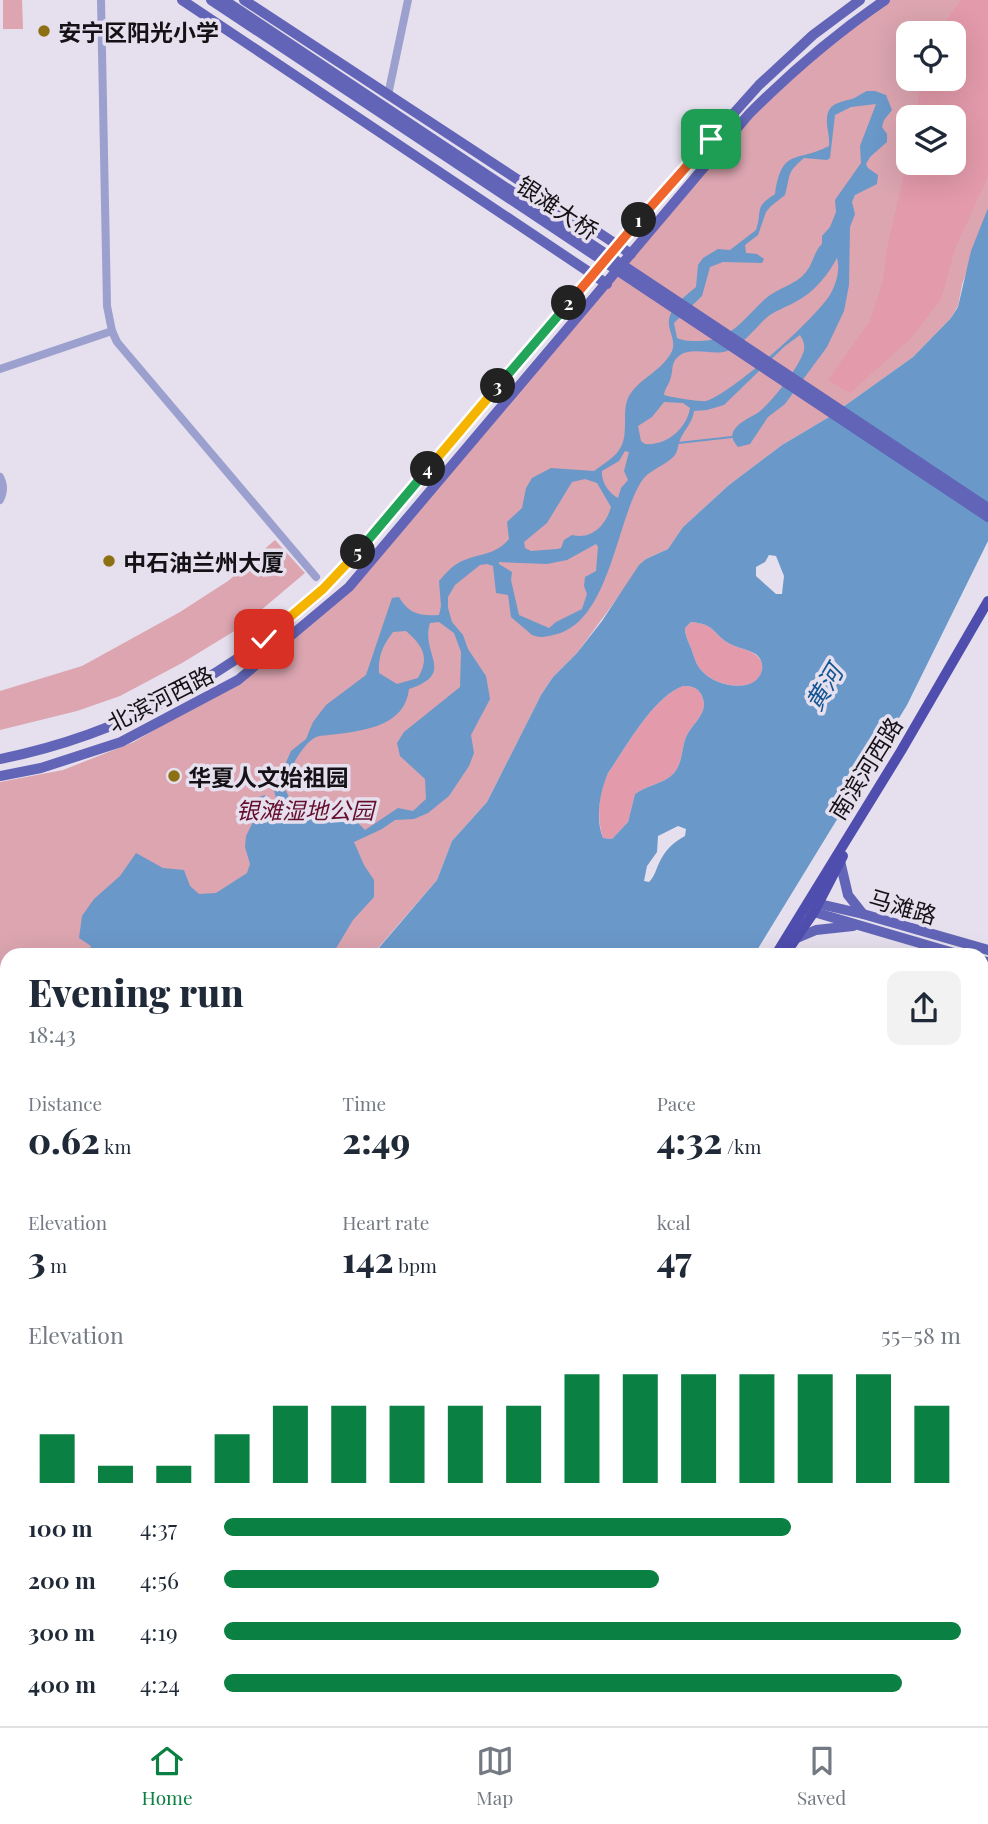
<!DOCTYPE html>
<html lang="en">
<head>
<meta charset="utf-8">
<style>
  body { margin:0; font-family:"Playfair Display","Noto Sans SC",serif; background:#f2f2f3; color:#1f2937; height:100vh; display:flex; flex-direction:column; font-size:26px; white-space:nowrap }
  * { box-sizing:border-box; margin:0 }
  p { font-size:23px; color:#747a83 }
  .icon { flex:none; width:38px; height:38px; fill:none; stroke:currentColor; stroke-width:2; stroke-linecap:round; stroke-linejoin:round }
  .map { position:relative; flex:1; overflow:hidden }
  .sheet { position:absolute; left:0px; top:948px; width:989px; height:779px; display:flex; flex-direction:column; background:#fff; border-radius:21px 21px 0 0; box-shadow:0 7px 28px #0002 }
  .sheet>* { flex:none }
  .tools { position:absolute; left:896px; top:21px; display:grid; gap:14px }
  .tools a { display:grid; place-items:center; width:70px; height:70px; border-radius:14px; background:#fff; box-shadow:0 7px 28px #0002; font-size:35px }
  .pin { position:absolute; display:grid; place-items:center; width:60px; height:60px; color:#fff; margin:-30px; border-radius:14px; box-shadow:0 4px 10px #0006 }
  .km { position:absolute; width:35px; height:35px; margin:-18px; border-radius:50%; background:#222; color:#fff; font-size:19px; line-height:35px; text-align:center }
  .round { display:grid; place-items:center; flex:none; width:74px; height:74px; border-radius:14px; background:#f2f2f3 }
  .summary { display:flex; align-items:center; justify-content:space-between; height:119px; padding:0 28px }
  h1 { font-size:38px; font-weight:800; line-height:52px }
  .stats { display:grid; grid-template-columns:repeat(3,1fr); gap:10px; height:119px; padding:7px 28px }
  .stats div { display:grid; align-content:center }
  .stats b { font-size:35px; font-weight:800 }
  .stats small { font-size:19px; font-weight:400 }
  .stats p { font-size:19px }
  .chart { height:196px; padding:14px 28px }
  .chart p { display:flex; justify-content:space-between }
  .chart svg { width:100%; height:126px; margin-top:7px; stroke:#0b8043; stroke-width:6 }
  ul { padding:0 28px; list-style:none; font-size:23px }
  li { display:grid; grid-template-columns:112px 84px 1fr; align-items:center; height:52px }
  li i { height:18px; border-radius:9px; background:#0b8043 }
  .dock { display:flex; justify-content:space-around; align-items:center; height:98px; border-top:2px solid #e0e1e3; background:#fff; font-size:19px; color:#747a83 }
  .dock a { display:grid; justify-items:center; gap:4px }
  .dock .active { color:#0b8043 }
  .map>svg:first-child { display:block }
  .green { fill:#dca5b0; fill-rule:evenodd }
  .forest { fill:#e39aaa }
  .water { fill:#6a98c9; fill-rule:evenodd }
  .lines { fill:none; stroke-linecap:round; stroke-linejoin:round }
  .stream { stroke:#6a98c9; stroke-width:2 }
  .river { stroke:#6a98c9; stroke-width:12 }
  .minor { stroke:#9ba0ce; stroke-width:8 }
  .major { stroke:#6265b7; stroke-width:10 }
  .highway { stroke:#4f4eae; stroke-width:10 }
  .major-bridge { stroke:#6265b7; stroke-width:10 }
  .split-1-casing { stroke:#fff; stroke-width:14 }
  .split-2-casing { stroke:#fff; stroke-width:14 }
  .split-3-casing { stroke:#fff; stroke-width:14 }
  .split-4-casing { stroke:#fff; stroke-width:14 }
  .split-5-casing { stroke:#fff; stroke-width:14 }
  .split-6-casing { stroke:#fff; stroke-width:14 }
  .split-1 { stroke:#f0652b; stroke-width:9 }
  .split-2 { stroke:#f0652b; stroke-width:9 }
  .split-3 { stroke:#22a559; stroke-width:9 }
  .split-4 { stroke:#f5b400; stroke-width:9 }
  .split-5 { stroke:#22a559; stroke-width:9 }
  .split-6 { stroke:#f5b400; stroke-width:9 }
  .poi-dot { fill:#8c7013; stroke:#e6dfed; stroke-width:2.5 }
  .labels { text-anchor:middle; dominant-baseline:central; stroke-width:7; stroke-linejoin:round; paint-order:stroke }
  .poi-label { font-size:23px; font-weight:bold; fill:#141216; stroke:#e6dfed; text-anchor:start }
  .street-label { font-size:23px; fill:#141216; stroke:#e6dfed }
  .park-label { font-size:23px; font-style:italic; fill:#640f2e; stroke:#e6dfed }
  .water-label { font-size:24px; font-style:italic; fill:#115592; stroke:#e6dfed }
</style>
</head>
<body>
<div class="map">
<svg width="988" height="1726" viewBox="0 0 988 1726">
  <rect width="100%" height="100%" fill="#e6dfed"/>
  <!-- green -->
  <g class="green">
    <path d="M 3,0 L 22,0 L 23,29 L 3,29 Z"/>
    <path d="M 885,0 L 988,0 L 988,208 L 962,285 L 958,306 L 951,318 L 913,357 L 829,417 L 782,445 L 729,485 L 683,527 L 668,549 L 646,559 L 577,653 L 553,677 L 541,695 L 487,802 L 452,841 L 437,880 L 372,955 L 7,956 L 7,1167 L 0,1165 L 0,782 L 63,770 L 134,742 L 238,680 L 349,587 L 749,114 ZM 908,33 L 954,33 L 954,79 L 908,79 ZM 908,117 L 954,117 L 954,163 L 908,163 Z"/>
    <path d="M 275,540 L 305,573 L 241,627 L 182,663 L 120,696 L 77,711 L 0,730 L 0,691 L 82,666 L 180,612 L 228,581 Z"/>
    <path d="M 7,1396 L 7,1505 L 0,1502 L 0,1410 Z"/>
  </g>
  <!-- forest -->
  <g class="forest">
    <path d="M 961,0 L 988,0 L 988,176 L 955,249 L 941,299 L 912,337 L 850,393 L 828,380 L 870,321 L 883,281 L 887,249 L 908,156 L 908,163 L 954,163 L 954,117 L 915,117 L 922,79 L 954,79 L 954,33 L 937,33 Z"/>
    <path d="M 691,622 C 717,624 712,635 732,645 C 739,648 750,650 756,655 C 761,659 763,664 762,670 C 757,695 715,686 703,672 C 696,666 694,656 691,648 C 688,641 685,635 685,628 Z"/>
    <path d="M 683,686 C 691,686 697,687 701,694 C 711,712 693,722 686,737 C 681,750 683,762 674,773 C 664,784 647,785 635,794 L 628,822 L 612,839 L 603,838 C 596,817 599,792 608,773 C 627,746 653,697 683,686 Z"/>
  </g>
  <!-- water -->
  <g class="water">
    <path d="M 867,91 L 875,91 L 886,95 L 892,110 L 884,120 L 882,127 L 887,134 L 887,142 L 870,157 L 866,164 L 868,168 L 878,175 L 877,184 L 855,195 L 852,202 L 855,214 L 850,227 L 849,285 L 844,311 L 827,347 L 785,404 L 768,417 L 750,444 L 738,447 C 734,442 731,438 733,432 C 738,422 750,418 759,412 C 771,403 801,365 804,350 C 805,344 803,340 800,335 L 785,346 L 724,405 L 707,410 L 694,411 C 693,422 684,430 680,440 C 678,444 678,451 675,455 C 666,466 649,469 641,482 C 616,522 609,625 553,635 C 546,637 539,638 532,635 L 511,617 L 508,595 L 496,593 L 493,566 L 487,564 L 480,565 L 455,585 L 448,597 L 448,608 L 452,622 L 463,635 L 468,649 L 486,676 L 490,699 L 471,735 L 474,753 L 469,766 L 449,796 L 428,813 L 414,819 L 395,820 L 382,829 L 354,842 L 364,865 L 374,880 L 374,897 L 353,920 L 332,955 L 88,955 L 91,946 L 79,938 L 82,916 L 94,899 L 120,876 L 136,853 L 163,868 L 184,870 L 190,886 L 199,894 L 216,893 L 247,873 L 250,864 L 245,847 L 246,836 L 254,820 L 259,797 L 265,795 L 266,811 L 278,807 L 274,790 L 291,751 L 306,739 L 313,722 L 326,705 L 366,675 L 392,598 L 399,597 C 409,614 420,616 439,615 L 441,606 L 439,581 C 445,574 451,567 460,562 C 478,553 495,556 509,539 L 507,522 L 522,508 L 526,488 L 532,478 L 551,468 L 594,471 C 602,465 614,458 619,450 C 631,433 619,409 631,393 C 642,377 663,370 672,351 C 675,344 672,337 670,330 C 664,311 683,298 696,287 L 698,265 L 703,258 L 718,249 L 730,250 L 756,230 C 763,210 753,208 775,194 C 782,147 796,163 829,146 C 830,136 826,127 827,118 C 828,103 841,102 852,99 C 857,97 862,93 867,91 ZM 876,104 L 860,146 L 861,163 L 835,200 L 836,212 L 830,227 L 822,236 L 822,244 C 814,251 813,264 806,272 C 796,285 777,288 765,299 C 743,319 731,341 698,341 C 690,341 684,341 677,338 L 674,323 L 702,296 L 710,267 L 723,262 L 762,263 L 764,259 L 757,254 L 746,253 L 745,245 L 758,235 L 766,212 L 771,206 L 785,195 C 791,174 786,173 804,158 L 827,160 L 830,158 L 835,115 L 851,107 ZM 837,258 C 840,269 837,282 831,293 C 819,316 730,395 706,401 C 701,402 669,397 664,395 C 665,388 668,386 670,380 C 674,370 670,363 679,356 C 692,346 713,356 727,351 C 742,345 753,331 764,320 C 773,311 787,307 797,301 C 814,292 828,275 837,258 ZM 664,402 L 683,403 L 690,408 C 687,428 667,446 645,444 L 641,441 L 638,426 L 652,417 ZM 625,451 L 629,452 L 624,471 L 628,480 L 621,488 L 618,498 C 609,493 601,482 602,471 L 619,461 ZM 585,479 L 597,483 L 611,507 C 606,525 592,540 572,535 L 564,540 L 561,548 L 557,549 L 531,551 L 525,548 L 524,542 L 547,523 L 572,482 ZM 596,544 L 598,547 L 596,571 L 585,577 L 584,586 L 587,594 L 582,609 L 556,622 L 549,628 L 519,615 L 511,580 L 512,572 L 499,564 L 499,562 L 547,564 L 567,560 ZM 439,622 L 454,633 L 461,652 L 460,687 L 404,732 L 397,743 L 400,756 L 425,779 L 426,799 L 413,811 L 398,808 L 365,830 L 344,809 L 314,810 L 303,803 L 291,801 L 284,787 C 289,771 301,745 316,737 C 322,735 332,735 338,734 C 367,730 405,725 409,689 C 457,673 420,655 430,623 ZM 406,631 C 423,646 430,657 418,678 L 397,684 L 379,673 C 378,656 383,645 393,632 Z"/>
    <path d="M 988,208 L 988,541 L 907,705 L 754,955 L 372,956 L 437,880 L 452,841 L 487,802 L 541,695 L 553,677 L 577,653 L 602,621 L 639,565 L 646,559 L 668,549 L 683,527 L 729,485 L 782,445 L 829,417 L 913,357 L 951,318 L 958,307 L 971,251 ZM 769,555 L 776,556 L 784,576 L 782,594 L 776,594 L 756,576 L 756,567 L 765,562 ZM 691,622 C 717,624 712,635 732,645 C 739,648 750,650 757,655 C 761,659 763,664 762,670 C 756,695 715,686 703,672 C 696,666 694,656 691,648 C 688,641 685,635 685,628 ZM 683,686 C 691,686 697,687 701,694 C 711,712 693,722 686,737 C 681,750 683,762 674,773 C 664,784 647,785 635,794 L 628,822 L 612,839 L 603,838 C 595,818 600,792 608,773 C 627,746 653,697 683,686 ZM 678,826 L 686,829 L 685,836 C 673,843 667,848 660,861 C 656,869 655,876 649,882 L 644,881 L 647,866 L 657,852 L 658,836 Z"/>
    <path d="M 0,995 L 7,998 L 7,1129 L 0,1127 Z"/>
    <path d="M 0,1165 L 7,1167 L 7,1354 L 0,1348 Z"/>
  </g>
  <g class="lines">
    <!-- stream -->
    <path class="stream" d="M 678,443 L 732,437"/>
    <!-- river -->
    <path class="river" d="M 0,1393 L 7,1378"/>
    <!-- minor -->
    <g class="minor">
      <path d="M 101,0 L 107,306 L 112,331 L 117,342 L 316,577"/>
      <path d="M 388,95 L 408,0"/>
      <path d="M 0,369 L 112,331"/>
      <path d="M 0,477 C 4,485 4,491 0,500"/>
      <path d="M 982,982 L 988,983"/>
      <path d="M 982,1028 L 988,1029"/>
      <path d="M 982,1227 L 988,1228"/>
      <path d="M 982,1265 L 988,1265"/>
      <path d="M 982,1337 L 988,1336"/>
      <path d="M 201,1720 L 219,1726"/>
      <path d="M 0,1725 L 65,1720"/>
    </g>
    <!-- major -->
    <g class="major">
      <path d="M 182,0 L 607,284"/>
      <path d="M 244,0 L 631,254"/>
      <path d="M 0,759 C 121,735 233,674 323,590 C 338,575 352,558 366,543 L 616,245 L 759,85 L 813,35 L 860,0"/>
      <path d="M 0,776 L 41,768 L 121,742 L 238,680 L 349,587 L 749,114 C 791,72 835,34 885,0"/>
      <path d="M 840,861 L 848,895 L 863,914"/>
      <path d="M 811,902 L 863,914 L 988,950"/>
      <path d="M 807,910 L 964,956"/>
      <path d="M 797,938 L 816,930 L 853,926"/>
      <path d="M 982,961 L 988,962"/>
      <path d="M 982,1480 L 988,1490"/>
      <path d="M 982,1634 L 988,1630"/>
      <path d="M 982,1650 L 988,1646"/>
      <path d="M 843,1720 L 844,1726"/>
      <path d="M 883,1720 L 891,1726"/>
      <path d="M 856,1726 L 861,1720"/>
      <path d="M 914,1726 L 915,1720"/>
    </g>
    <!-- highway -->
    <g class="highway">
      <path d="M 775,956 L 901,751 L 988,601"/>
      <path d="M 784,956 L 814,912 L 843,856"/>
      <path d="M 0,1510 L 7,1513"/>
      <path d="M 0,1519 L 7,1522"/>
    </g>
    <!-- major-bridge -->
    <g class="major-bridge">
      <path d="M 211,0 L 988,517"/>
      <path d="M 224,0 L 988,508"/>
    </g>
  </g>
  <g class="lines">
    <!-- split-1 casing -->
    <g class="split-1-casing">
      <path id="split-1" d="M 639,220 L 711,139"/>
    </g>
    <!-- split-2 casing -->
    <g class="split-2-casing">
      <path id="split-2" d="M 569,303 L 639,220"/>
    </g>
    <!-- split-3 casing -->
    <g class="split-3-casing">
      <path id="split-3" d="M 498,386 L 569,303"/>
    </g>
    <!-- split-4 casing -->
    <g class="split-4-casing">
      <path id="split-4" d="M 428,469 L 498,386"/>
    </g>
    <!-- split-5 casing -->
    <g class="split-5-casing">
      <path id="split-5" d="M 358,552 L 428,469"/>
    </g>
    <!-- split-6 casing -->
    <g class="split-6-casing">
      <path id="split-6" d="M 264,639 L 323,589 L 358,552"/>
    </g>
    <!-- split-1 -->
    <use href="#split-1" class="split-1"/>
    <!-- split-2 -->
    <use href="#split-2" class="split-2"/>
    <!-- split-3 -->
    <use href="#split-3" class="split-3"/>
    <!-- split-4 -->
    <use href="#split-4" class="split-4"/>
    <!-- split-5 -->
    <use href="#split-5" class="split-5"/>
    <!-- split-6 -->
    <use href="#split-6" class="split-6"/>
  </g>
  <!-- markers -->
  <g class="poi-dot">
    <circle cx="44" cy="31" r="7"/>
    <circle cx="109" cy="561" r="7"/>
    <circle cx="174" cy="776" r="7"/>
  </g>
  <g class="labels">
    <!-- poi labels -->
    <g class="poi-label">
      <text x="58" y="31">安宁区阳光小学</text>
      <text x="123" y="561">中石油兰州大厦</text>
      <text x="188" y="776">华夏人文始祖园</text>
    </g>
    <!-- street labels -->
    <g class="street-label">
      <text transform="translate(558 207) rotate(34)">银滩大桥</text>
      <text transform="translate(160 698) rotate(-27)">北滨河西路</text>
      <text transform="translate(865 768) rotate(-58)">南滨河西路</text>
      <text transform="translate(903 906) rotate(16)">马滩路</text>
    </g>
    <!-- park labels -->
    <g class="park-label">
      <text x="305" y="809">银滩湿地公园</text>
    </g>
    <!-- water labels -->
    <g class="water-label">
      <text transform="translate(823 687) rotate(-59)">黄河</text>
    </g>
  </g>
</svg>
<div class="tools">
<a><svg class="icon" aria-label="locate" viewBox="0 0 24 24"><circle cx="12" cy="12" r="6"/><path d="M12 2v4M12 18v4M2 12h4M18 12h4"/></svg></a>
<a><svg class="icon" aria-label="layers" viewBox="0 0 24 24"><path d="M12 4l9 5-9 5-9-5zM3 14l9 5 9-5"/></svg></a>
</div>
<div class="pin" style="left:711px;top:139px;background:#1e9e55"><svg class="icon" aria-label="arrive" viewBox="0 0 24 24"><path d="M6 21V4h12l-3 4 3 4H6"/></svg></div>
<div class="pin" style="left:264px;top:639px;background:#d93025"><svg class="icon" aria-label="check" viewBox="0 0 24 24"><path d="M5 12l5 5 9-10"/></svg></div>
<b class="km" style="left:639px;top:220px">1</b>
<b class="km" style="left:569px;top:303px">2</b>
<b class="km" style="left:498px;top:386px">3</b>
<b class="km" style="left:428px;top:469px">4</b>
<b class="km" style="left:358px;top:552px">5</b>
<section class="sheet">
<div class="summary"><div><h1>Evening run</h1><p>18:43</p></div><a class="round"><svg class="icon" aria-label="share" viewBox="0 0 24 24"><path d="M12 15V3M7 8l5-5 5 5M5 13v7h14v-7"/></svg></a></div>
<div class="stats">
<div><p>Distance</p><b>0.62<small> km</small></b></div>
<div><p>Time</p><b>2:49</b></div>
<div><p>Pace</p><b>4:32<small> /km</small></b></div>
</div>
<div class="stats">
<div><p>Elevation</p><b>3<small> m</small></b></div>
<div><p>Heart rate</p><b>142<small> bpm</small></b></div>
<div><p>kcal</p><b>47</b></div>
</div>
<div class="chart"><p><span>Elevation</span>55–58 m</p>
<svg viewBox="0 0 160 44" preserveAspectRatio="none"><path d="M5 44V27M15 44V38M25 44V38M35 44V27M45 44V17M55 44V17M65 44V17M75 44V17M85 44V17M95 44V6M105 44V6M115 44V6M125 44V6M135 44V6M145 44V6M155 44V17"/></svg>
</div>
<ul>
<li><b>100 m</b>4:37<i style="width:77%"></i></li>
<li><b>200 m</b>4:56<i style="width:59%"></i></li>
<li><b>300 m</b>4:19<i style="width:100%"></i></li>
<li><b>400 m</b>4:24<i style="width:92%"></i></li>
</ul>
</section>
</div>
<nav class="dock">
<a class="active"><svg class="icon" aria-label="home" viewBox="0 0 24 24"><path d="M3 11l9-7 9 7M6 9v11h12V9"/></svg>Home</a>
<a><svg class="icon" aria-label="map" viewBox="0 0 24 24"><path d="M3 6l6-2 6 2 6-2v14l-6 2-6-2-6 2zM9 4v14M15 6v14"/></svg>Map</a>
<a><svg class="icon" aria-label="saved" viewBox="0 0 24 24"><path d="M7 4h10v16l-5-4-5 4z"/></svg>Saved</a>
</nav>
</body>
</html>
